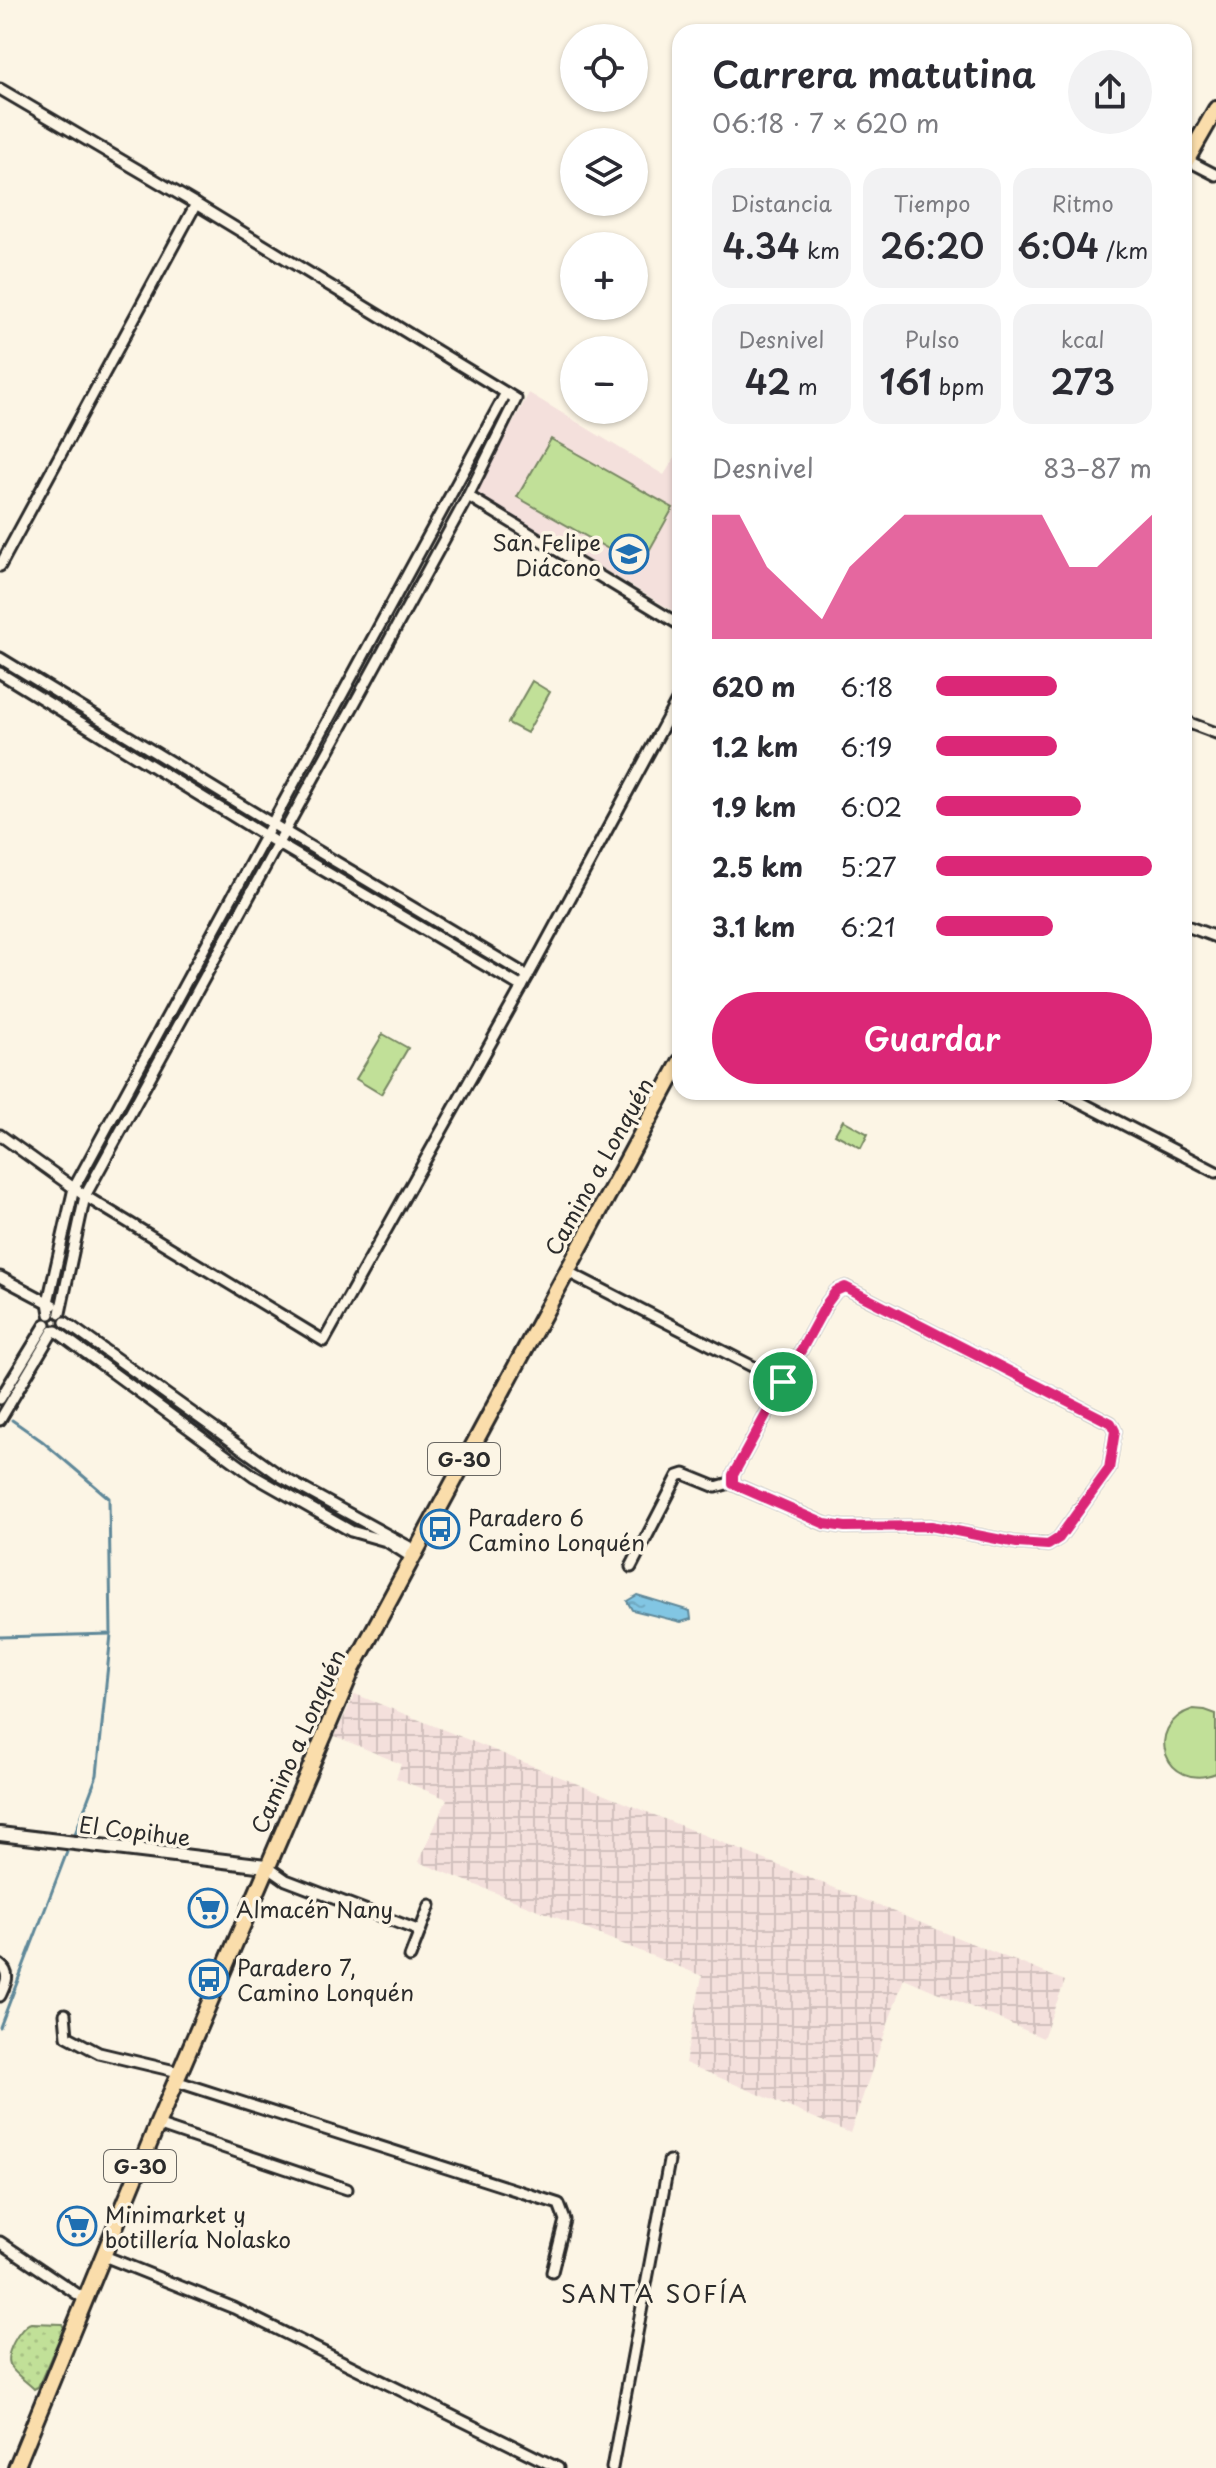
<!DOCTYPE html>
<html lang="es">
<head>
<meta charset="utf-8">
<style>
  body { margin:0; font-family:"Playpen Sans",sans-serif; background:#f2f2f3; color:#2b2b33; height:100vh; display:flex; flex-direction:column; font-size:30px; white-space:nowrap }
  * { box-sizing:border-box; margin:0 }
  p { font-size:26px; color:#7c7c81 }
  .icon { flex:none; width:44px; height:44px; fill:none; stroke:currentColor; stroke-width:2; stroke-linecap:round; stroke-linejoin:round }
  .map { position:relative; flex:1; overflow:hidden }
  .side { position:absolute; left:672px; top:24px; width:520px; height:1076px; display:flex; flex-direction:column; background:#fff; border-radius:24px; box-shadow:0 2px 6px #0004 }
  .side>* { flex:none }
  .fabs { position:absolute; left:560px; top:24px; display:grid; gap:16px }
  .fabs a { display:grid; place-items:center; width:88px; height:88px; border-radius:50%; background:#fff; box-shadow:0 2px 6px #0004; font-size:40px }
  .pin { position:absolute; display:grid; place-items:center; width:68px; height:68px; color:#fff; margin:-34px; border:4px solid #fff; border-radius:50%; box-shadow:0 2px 8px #0007 }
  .round { display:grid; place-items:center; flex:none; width:84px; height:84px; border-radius:42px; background:#f2f2f3 }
  .summary { display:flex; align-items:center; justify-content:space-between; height:136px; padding:0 40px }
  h1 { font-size:36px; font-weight:600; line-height:60px }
  .metrics { display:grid; grid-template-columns:repeat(3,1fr); gap:12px; height:136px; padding:8px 40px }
  .metrics div { display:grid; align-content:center; border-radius:20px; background:#f2f2f3; text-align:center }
  .metrics b { font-size:34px; font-weight:600 }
  .metrics small { font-size:22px; font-weight:400 }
  .metrics p { font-size:22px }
  .chart { height:224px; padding:16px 40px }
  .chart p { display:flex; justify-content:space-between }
  .chart svg { width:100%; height:144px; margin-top:8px; fill:#db2777; opacity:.7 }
  .action { display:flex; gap:16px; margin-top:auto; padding:16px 40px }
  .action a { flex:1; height:92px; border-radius:48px; background:#db2777; color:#fff; font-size:32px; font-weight:600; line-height:92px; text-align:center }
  ul { padding:0 40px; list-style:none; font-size:26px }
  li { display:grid; grid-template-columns:128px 96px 1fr; align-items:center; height:60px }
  li i { height:20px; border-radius:10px; background:#db2777 }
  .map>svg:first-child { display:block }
  .built { fill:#f4e0dc }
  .industrial { fill:url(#industrial-grid) }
  .grass { fill:url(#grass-dots); stroke:#768662; stroke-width:2 }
  .pitch { fill:#c1e098; stroke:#768662; stroke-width:2 }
  .water { fill:url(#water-ripples); stroke:#5f8899; stroke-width:2 }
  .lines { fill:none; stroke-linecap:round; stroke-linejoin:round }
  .stream { stroke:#5f8899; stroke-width:3 }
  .street-casing { stroke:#2b2b2b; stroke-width:15 }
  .secondary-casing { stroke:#2b2b2b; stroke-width:18 }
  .primary-casing { stroke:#2b2b2b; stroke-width:20 }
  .street { stroke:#fcf5e5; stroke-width:9 }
  .secondary { stroke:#fcf5e5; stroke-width:12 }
  .primary { stroke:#faddab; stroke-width:14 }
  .route-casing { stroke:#fff; stroke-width:16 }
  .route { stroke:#db2777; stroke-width:10 }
  .labels { text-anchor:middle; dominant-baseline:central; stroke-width:7; stroke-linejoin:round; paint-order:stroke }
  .shield { fill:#fcf5e5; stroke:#6a6863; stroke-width:2 }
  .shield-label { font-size:20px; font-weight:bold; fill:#2b2b2b }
  .poi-label { font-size:22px; fill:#2b2b2b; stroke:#fcf5e5; text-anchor:start }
  .street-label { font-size:22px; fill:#2b2b2b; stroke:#fcf5e5 }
  .neighbourhood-label { font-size:24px; letter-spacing:2px; fill:#2b2b2b; stroke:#fcf5e5 }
</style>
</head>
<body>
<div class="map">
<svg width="1216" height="2468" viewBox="0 0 1216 2468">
  <defs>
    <pattern id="industrial-grid" width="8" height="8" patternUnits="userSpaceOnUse" patternTransform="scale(2)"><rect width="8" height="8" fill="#f4e0dc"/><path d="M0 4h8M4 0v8" fill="none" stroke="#d1c0bd"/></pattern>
    <pattern id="grass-dots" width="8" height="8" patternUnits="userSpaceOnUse" patternTransform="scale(2)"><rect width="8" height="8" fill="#c1e098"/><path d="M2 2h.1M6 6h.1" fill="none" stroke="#a6c083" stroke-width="1.8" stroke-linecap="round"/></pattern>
    <pattern id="water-ripples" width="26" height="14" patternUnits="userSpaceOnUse" patternTransform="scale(2)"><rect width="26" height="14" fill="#82c6e3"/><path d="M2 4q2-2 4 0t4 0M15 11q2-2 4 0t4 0" fill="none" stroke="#70aac3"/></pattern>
  </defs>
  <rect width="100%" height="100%" fill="#fcf5e5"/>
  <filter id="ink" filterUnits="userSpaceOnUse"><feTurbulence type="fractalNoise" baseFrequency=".0125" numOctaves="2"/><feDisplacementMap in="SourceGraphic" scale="16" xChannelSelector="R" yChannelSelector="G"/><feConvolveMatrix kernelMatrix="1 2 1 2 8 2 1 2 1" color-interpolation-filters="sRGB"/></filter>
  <g filter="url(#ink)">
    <!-- built -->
    <path class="built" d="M 529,393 L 664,475 L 680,449 L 680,615 L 476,493 Z"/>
    <!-- industrial -->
    <path class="industrial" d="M 355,1694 L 1065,1981 L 1043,2038 L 904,1978 L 850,2133 L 685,2063 L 702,1976 L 419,1862 L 447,1799 L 396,1778 L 401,1764 L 335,1736 Z"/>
    <!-- grass -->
    <path class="grass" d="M 31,2323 L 62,2324 L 64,2328 L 38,2387 L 34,2389 C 27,2382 16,2375 10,2366 C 3,2356 20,2326 31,2323 Z"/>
    <!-- pitch -->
    <g class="pitch">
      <path d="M 551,439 L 673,508 L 640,567 L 517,497 Z"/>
      <path d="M 532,681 L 550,692 L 527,733 L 508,723 Z"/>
      <path d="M 383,1034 L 408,1048 L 381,1094 L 356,1079 Z"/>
      <path d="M 843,1120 L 868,1134 L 861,1148 L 835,1134 Z"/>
      <path d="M 1193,1709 L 1205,1710 L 1216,1714 L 1216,1773 C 1166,1793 1141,1726 1193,1709 Z"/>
    </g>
    <!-- water -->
    <path class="water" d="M 637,1595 L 690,1611 L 691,1619 L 681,1622 L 632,1610 L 627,1601 Z"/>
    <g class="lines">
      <!-- stream -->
      <g class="stream">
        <path d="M 12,1420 L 42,1441 L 109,1498 L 111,1634 L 97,1775 L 75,1834"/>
        <path d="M 0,1637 L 111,1634"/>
        <path d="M 0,2027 L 67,1852"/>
      </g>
      <!-- street casing -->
      <g class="street-casing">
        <g id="street">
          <path d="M 0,89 L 196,204 L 516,399 L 468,496 L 85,1196 L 60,1313"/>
          <path d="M 1187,160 L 1216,175"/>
          <path d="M 468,496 L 680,625"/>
          <path d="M 0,566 L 196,204"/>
          <path d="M 0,658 L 284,831 L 528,976"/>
          <path d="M 0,673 L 277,843 L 522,987"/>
          <path d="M 1184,721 L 1216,733"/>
          <path d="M 1184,925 L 1216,937"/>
          <path d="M 1061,1092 L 1216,1172"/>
          <path d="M 0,1135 L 85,1196 L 324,1341 L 528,976 L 680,695"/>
          <path d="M 566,1271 L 783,1382"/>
          <path d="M 0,1277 L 53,1305"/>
          <path d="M 845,1287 L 1111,1423 L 1115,1431 L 1109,1469 L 1059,1538 L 1048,1545 L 1017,1543 L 931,1526 L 845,1527 L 825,1524 L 733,1484 L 733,1475 L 827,1303 L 836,1291 Z"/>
          <path d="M 50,1314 L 48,1302 L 74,1188 L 506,393"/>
          <path d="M 65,1322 L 282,1477 L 415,1550"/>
          <path d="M 56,1331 L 254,1476 L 351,1531 L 386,1541 L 411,1557"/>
          <path d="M 0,1399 L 46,1324"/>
          <path d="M 0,1420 L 53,1331"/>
          <path d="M 631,1567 L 678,1476 L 684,1474 L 716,1487 L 733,1482"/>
          <path d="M 266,1866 L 286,1880 L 420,1931"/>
          <path d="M 410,1957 L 430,1905"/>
          <path d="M 0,1965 C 12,1974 5,1985 0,1996"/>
          <path d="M 65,2014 L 67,2036 L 99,2053 L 179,2072"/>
          <path d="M 175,2081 L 559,2204 L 565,2220 L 552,2272"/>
          <path d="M 157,2125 L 347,2189"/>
          <path d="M 0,2242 L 86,2300"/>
          <path d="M 104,2256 L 234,2308 L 558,2468"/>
          <path d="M 612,2468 L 669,2161"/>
        </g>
      </g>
      <!-- secondary casing -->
      <g class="secondary-casing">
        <path id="secondary" d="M 0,1834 L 266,1866"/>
      </g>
      <!-- primary casing -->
      <g class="primary-casing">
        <g id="primary">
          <path d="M 1184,165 L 1216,109"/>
          <path d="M 16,2468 L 157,2125 L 353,1668 L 680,1062"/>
        </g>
      </g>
      <!-- street -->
      <use href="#street" class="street"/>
      <!-- secondary -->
      <use href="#secondary" class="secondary"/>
      <!-- primary -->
      <use href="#primary" class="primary"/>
    </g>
  </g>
  <g class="lines" filter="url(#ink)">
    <!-- route casing -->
    <g class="route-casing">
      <path id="route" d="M 845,1287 L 1111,1423 L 1115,1431 L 1109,1469 L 1059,1538 L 1048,1545 L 1017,1543 L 931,1526 L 845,1527 L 825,1524 L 733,1484 L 733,1475 L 827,1303 L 836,1291 Z"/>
    </g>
    <!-- route -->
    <use href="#route" class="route"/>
  </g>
  <!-- icons -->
  <defs>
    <g id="school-ring" transform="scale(2)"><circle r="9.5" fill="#fcf5e5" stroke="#1f6fb2" stroke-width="1.5"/><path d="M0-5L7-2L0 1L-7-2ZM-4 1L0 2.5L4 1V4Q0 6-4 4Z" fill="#1f6fb2"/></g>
    <g id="bus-ring" transform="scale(2)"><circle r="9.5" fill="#fcf5e5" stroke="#1f6fb2" stroke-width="1.5"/><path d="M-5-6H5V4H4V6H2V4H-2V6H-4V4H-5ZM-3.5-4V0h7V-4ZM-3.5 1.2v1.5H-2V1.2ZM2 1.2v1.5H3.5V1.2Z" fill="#1f6fb2"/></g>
    <g id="supermarket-ring" transform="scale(2)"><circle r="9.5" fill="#fcf5e5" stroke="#1f6fb2" stroke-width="1.5"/><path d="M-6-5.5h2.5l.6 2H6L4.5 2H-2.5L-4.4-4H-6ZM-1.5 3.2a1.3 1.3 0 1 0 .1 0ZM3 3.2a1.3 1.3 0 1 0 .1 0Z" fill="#1f6fb2"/></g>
  </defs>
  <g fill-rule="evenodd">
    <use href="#school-ring" x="629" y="554"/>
    <use href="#bus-ring" x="440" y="1529"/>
    <use href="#supermarket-ring" x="208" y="1908"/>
    <use href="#bus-ring" x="209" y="1979"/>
    <use href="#supermarket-ring" x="77" y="2226"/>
  </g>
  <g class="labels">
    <!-- shield labels -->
    <g class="shield">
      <rect x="428" y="1443" width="72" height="32" rx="6"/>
      <rect x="104" y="2150" width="72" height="32" rx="6"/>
    </g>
    <g class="shield-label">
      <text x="464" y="1459">G-30</text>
      <text x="140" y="2166">G-30</text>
    </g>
    <!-- poi labels -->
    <g class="poi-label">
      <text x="601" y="541" text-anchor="end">San Felipe<tspan x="601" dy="25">Diácono</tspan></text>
      <text x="468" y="1516">Paradero 6<tspan x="468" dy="25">Camino Lonquén</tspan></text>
      <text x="236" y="1908">Almacén Nany</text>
      <text x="237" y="1966">Paradero 7,<tspan x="237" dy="25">Camino Lonquén</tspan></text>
      <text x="105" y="2213">Minimarket y<tspan x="105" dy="25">botillería Nolasko</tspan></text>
    </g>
    <!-- street labels -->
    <g class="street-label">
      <text transform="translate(598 1166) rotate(-61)">Camino a Lonquén</text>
      <text transform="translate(297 1741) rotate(-66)">Camino a Lonquén</text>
      <text transform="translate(135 1830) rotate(7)">El Copihue</text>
    </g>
    <!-- neighbourhood labels -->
    <g class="neighbourhood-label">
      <text x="655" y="2293">SANTA SOFÍA</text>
    </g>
  </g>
</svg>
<div class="fabs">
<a><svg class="icon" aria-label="locate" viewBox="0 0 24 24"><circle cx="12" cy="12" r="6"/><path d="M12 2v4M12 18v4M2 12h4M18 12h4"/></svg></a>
<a><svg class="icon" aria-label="layers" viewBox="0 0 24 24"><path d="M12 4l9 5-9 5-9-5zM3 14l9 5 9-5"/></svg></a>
<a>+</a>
<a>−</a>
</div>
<div class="pin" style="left:783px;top:1382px;background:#1e9e55"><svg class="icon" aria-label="arrive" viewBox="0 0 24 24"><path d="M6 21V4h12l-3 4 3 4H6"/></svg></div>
<section class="side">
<div class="summary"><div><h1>Carrera matutina</h1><p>06:18 · 7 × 620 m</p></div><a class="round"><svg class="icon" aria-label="share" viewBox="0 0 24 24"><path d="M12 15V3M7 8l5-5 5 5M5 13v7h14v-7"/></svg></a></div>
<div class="metrics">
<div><p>Distancia</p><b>4.34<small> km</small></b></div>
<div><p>Tiempo</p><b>26:20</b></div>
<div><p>Ritmo</p><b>6:04<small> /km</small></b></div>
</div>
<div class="metrics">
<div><p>Desnivel</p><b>42<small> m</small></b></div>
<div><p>Pulso</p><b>161<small> bpm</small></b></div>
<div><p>kcal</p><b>273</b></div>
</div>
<div class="chart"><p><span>Desnivel</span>83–87 m</p>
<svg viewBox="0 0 160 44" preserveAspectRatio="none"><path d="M0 44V6L10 6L20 22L30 30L40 38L50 22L60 14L70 6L80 6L90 6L100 6L110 6L120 6L130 22L140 22L150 14L160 6V44z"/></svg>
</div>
<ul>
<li><b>620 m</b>6:18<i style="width:56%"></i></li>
<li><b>1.2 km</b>6:19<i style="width:56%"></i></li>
<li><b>1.9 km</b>6:02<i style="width:67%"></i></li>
<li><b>2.5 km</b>5:27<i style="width:100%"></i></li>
<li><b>3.1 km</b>6:21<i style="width:54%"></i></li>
</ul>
<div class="action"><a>Guardar</a></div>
</section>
</div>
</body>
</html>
